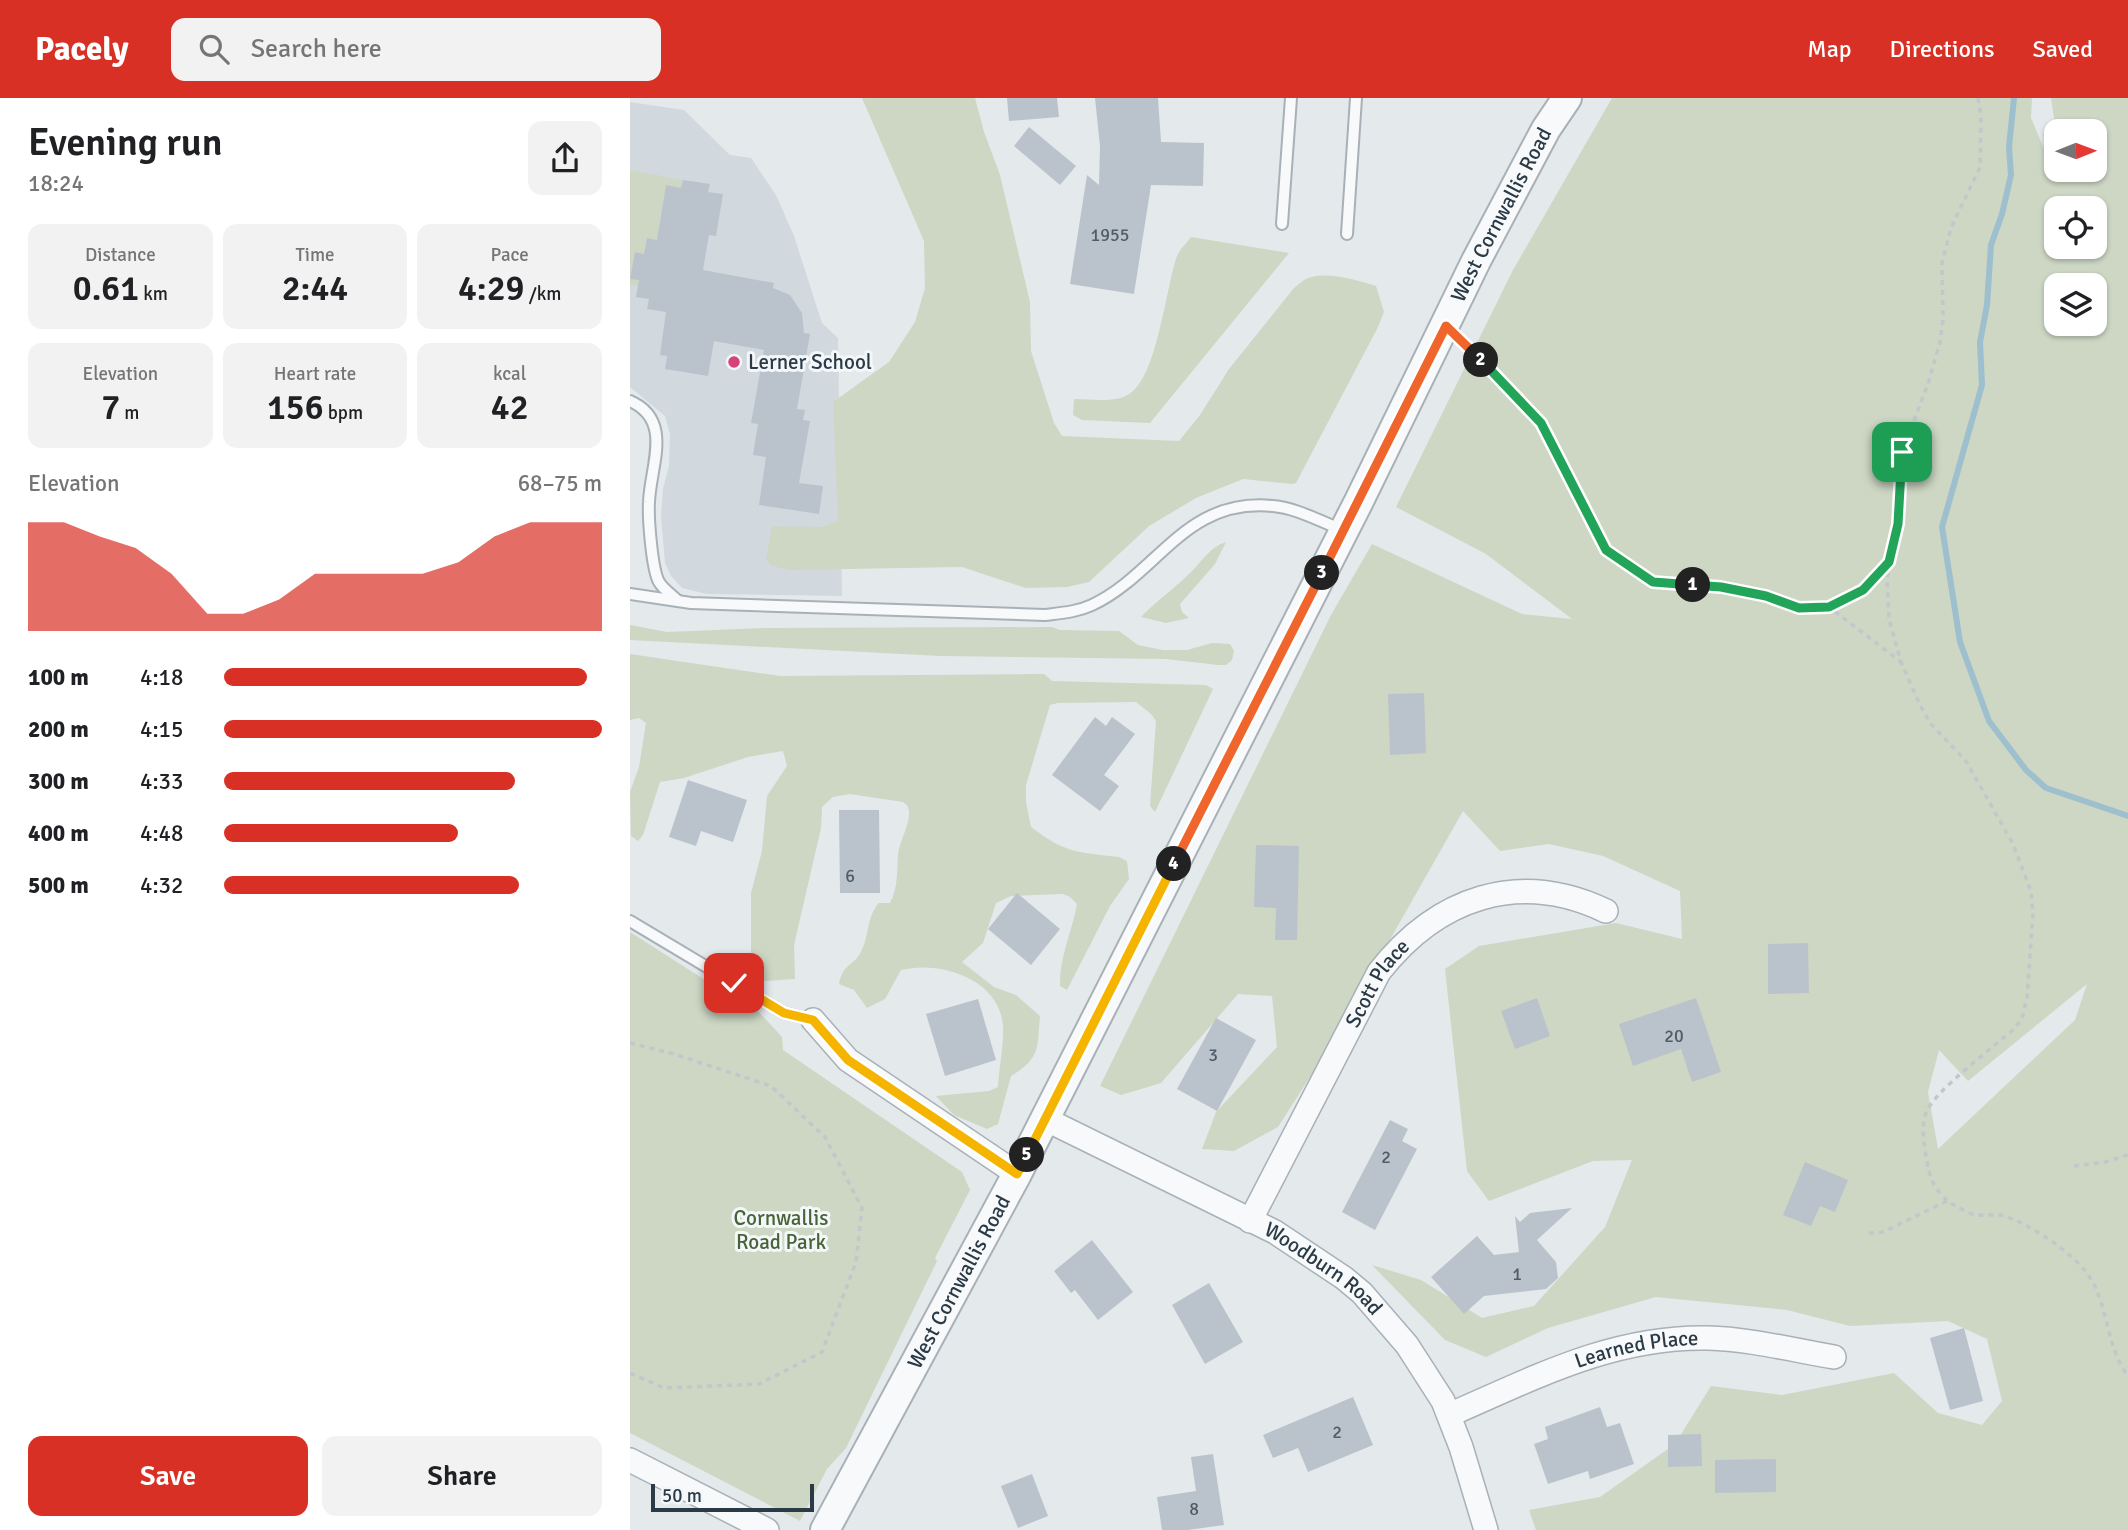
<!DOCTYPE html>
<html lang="en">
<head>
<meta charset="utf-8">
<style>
  body { margin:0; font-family:Signika,sans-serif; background:#f2f2f2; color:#202124; height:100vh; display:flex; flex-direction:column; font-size:26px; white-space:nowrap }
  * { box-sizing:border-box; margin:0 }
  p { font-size:23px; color:#757577 }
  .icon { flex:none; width:38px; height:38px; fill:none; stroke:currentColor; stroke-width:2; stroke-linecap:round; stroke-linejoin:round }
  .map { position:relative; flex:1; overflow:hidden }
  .sheet { display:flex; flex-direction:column; background:#fff; width:630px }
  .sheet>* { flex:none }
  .needle { width:46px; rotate:89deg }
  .tools { position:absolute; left:1414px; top:21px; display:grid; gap:14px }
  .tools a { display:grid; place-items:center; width:63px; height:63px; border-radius:14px; background:#fff; box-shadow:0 2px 5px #0004; font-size:35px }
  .scale { position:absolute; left:21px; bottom:18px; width:163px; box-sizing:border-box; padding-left:7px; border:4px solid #2a3a46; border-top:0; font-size:19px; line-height:24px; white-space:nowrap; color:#2a3a46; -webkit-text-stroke:5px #f4f7f9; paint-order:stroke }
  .pin { position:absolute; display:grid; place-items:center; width:60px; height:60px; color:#fff; margin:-30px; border-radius:14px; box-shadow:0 4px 10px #0006 }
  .km { position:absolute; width:35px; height:35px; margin:-18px; border-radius:50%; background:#222; color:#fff; font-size:19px; line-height:35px; text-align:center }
  .round { display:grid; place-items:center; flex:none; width:74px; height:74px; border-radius:14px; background:#f2f2f2 }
  .overview { display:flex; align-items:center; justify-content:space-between; height:119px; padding:0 28px }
  h1 { font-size:38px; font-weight:600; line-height:52px }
  .figures { display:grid; grid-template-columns:repeat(3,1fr); gap:10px; height:119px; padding:7px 28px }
  .figures div { display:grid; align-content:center; border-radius:14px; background:#f2f2f2; text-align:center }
  .figures b { font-size:35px; font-weight:600 }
  .figures small { font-size:19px; font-weight:400 }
  .figures p { font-size:19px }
  .chart { height:196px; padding:14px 28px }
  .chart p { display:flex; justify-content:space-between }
  .chart svg { width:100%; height:126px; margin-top:7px; fill:#d93025; opacity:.7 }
  .button { display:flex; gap:14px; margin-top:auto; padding:14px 28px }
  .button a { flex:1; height:80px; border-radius:14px; background:#d93025; color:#fff; font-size:28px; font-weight:600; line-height:80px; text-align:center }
  .button a+a { background:#f2f2f2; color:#202124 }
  ul { padding:0 28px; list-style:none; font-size:23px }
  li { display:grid; grid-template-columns:112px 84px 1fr; align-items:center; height:52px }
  li i { height:18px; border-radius:9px; background:#d93025 }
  header { display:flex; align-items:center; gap:42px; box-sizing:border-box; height:98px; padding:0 35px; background:#d93025; color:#fff }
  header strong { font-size:33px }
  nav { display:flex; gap:38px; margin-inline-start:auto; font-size:24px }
  .search { width:490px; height:63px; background:#f2f2f2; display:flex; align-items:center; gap:18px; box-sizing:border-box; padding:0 24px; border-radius:14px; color:#757577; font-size:26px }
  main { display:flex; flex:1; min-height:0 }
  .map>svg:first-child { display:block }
  .built { fill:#d1d9de }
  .green { fill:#cdd7c4; fill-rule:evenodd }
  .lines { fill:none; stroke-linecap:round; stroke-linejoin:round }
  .stream { stroke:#9dbfce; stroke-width:6 }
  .building { fill:#bac3cb }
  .service-casing { stroke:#a8b1b7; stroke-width:14 }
  .minor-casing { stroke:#a8b1b7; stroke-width:26 }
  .tertiary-casing { stroke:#a8b1b7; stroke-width:32 }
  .path { stroke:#c2c7cb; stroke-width:3.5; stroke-dasharray:5 5; stroke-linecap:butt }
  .service { stroke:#f7f9fa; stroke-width:10 }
  .minor { stroke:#f7f9fa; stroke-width:23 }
  .tertiary { stroke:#f7f9fa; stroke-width:28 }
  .split-1-casing { stroke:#fff; stroke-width:14 }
  .split-2-casing { stroke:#fff; stroke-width:14 }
  .split-3-casing { stroke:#fff; stroke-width:14 }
  .split-4-casing { stroke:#fff; stroke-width:14 }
  .split-5-casing { stroke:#fff; stroke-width:14 }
  .split-6-casing { stroke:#fff; stroke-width:14 }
  .split-1 { stroke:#22a559; stroke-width:9 }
  .split-2 { stroke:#22a559; stroke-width:9 }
  .split-3 { stroke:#f0652b; stroke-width:9 }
  .split-4 { stroke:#f0652b; stroke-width:9 }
  .split-5 { stroke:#f5b400; stroke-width:9 }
  .split-6 { stroke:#f5b400; stroke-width:9 }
  .poi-dot { fill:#d74378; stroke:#f4f7f9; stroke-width:2.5 }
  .labels { text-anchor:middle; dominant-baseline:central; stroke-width:6; stroke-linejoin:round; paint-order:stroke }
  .number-label { font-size:18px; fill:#4e5c67 }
  .street-label { font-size:21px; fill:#2a3a46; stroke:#f4f7f9 }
  .poi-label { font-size:21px; fill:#2a3a46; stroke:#f4f7f9; text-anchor:start }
  .park-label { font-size:21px; fill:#486336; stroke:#f4f7f9 }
</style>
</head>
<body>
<header>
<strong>Pacely</strong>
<div class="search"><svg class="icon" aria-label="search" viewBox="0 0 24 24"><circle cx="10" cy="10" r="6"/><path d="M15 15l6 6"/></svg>Search here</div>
<nav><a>Map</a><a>Directions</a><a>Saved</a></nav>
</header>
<main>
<section class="sheet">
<div class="overview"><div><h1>Evening run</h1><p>18:24</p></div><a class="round"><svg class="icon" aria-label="share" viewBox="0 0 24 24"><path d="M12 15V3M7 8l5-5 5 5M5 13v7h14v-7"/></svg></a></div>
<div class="figures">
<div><p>Distance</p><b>0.61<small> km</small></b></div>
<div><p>Time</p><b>2:44</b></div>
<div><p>Pace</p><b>4:29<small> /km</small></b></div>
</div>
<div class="figures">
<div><p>Elevation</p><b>7<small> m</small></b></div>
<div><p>Heart rate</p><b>156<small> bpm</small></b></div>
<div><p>kcal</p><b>42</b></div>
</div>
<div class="chart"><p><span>Elevation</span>68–75 m</p>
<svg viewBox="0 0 160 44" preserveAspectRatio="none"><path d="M0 44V6L10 6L20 11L30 15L40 24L50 38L60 38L70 33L80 24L90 24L100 24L110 24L120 20L130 11L140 6L150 6L160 6V44z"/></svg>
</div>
<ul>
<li><b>100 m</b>4:18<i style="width:96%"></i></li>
<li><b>200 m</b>4:15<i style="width:100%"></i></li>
<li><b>300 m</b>4:33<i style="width:77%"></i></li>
<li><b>400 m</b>4:48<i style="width:62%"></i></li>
<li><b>500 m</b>4:32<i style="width:78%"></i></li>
</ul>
<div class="button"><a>Save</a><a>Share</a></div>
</section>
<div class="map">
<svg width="1498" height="1432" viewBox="0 0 1498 1432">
  <rect width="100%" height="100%" fill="#e4e9ec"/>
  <!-- built -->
  <path class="built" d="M 0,4 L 54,12 L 100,57 L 121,60 L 146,97 L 164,138 L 192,225 L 208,240 L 212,498 L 77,496 L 52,490 L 41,478 L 35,465 L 31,419 L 33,391 L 39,368 L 40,337 L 35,318 L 0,289 Z"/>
  <!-- green -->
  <g class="green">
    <path d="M 232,0 L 345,0 L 354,34 L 370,77 L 400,204 L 401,253 L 424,325 L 432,338 L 549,343 L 570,317 L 599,271 L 664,190 C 668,187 673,182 678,180 C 697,173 727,182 746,188 L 754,214 L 748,229 L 666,385 L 662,386 L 613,381 L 566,400 L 519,428 L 459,484 L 437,489 L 396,490 L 332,469 L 161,472 L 142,468 L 136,462 L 142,428 L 192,429 L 208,423 L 203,304 L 259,264 L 285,224 L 295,190 L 294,143 Z"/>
    <path d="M 982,0 L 1402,0 L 1401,20 L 1428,84 L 1445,83 L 1448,78 L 1445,72 L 1465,72 L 1465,33 L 1426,34 L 1421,0 L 1498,0 L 1498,1432 L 906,1432 L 899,1412 L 970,1399 L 1045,1346 L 1081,1288 L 1152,1297 L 1264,1275 L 1308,1315 L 1352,1327 L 1372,1303 L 1357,1241 L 1318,1223 L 1220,1228 L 1157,1212 L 1026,1199 L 918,1230 L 856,1259 L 815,1242 L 742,1167 L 791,1182 L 852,1220 L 904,1208 L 975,1129 L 1002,1062 L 963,1063 L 859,1103 L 837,1073 L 815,871 L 849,848 L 986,825 L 1052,841 L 1050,793 L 973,758 L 919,746 L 870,753 L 833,713 L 699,949 L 648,1029 L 604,1053 L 572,1051 L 586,1014 L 647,949 L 642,898 L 608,896 L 531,985 L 491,997 L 470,988 L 701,517 L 742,446 L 892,516 L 942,521 L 856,456 L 766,409 L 883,172 ZM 1426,110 L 1465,110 L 1465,149 L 1426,149 ZM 1426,187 L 1465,187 L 1465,226 L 1426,226 ZM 1457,886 L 1445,922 L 1308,1051 L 1298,994 L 1309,952 L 1338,983 Z"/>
    <path d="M 0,72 L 53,82 L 51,90 L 36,87 L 29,128 L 42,144 L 17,140 L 14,156 L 5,154 L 0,180 L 9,182 L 8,188 L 0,187 Z"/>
    <path d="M 561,139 L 659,155 L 520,325 L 452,322 L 443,317 L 444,301 C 461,301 488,306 502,294 C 527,274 536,192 546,161 C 548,153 556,146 561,139 Z"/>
    <path d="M 596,444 L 585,466 L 550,506 L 552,514 L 559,520 L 536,525 L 511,519 C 527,502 547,489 562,473 C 574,461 580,449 596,444 Z"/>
    <path d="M 0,527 L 37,534 L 137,530 L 422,529 L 430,532 L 489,533 L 508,547 L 533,552 L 557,552 L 582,545 L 600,546 L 604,553 L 602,562 L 596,567 L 588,567 L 536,561 L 311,558 L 0,542 Z"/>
    <path d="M 0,556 L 150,578 L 414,576 L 422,583 L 576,587 L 583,591 L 525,714 L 520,708 L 526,623 L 521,616 L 506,604 L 428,605 L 420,607 L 396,687 L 396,704 L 401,729 C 436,756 448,754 489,759 L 497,763 L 499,781 L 480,808 L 437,892 L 430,888 C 429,860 442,834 447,806 L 440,799 L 433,796 L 381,798 L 366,805 L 353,845 L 332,864 L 364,889 L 386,897 L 410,918 C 407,950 411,960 381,978 L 368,1026 L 357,1031 L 324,1017 L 306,998 L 359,993 L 368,989 C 369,969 374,948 373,928 C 370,881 310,862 271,872 L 255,901 L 237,910 L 224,892 L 209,886 C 213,865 223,869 231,854 C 239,839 237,817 249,805 L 260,805 C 268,790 267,773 268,756 C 270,742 280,727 279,713 C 278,707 277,707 273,704 L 220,696 L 203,699 L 192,709 L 191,730 L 164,847 L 165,881 L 135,883 L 121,862 L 121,795 L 132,753 L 137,698 L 157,668 L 153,653 L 118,659 L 54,680 L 30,684 L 13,737 L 8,743 L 1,738 L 0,694 L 9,669 L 16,625 L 9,620 L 0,622 Z"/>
    <path d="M 0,834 L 86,889 L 129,914 L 152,939 L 153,952 L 332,1074 L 340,1092 L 305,1160 L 307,1163 L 216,1350 L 197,1371 L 170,1423 L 0,1335 Z"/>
  </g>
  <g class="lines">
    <!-- stream -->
    <path class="stream" d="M 1384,0 L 1379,49 L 1381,77 L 1372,116 L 1361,147 L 1357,207 L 1350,244 L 1352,287 L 1312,429 L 1330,544 L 1359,623 L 1396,672 L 1416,690 L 1498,718"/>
  </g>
  <!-- building -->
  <g class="building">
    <path d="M 377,0 L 427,0 L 429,19 L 379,23 Z"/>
    <path d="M 465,0 L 528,0 L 531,44 L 574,45 L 573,88 L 521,87 L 504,196 L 440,186 L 457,77 L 469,87 L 470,48 Z"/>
    <path d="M 399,29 L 446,68 L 430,87 L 384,48 Z"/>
    <path d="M 53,82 L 80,86 L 78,94 L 93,96 L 86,138 L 79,137 L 73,172 L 144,185 L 143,190 L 160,197 L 172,215 L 174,235 L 180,236 L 167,311 L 175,312 L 173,322 L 180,323 L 169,385 L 193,388 L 189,416 L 129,407 L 136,359 L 123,357 L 128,326 L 121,325 L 134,252 L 84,243 L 78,278 L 35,271 L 37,258 L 30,257 L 36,214 L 17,211 L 19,201 L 6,199 L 9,182 L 0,181 L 5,154 L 14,156 L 17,140 L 27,142 L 36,87 L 51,90 Z"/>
    <path d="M 794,595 L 796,655 L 760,657 L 758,596 Z"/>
    <path d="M 465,619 L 476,628 L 482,619 L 505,636 L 474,677 L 489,688 L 470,713 L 422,677 Z"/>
    <path d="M 58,682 L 117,702 L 103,744 L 71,733 L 66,748 L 39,739 Z"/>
    <path d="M 209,712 L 249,712 L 250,795 L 210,795 Z"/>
    <path d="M 626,747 L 669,748 L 667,842 L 645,842 L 646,810 L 624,809 Z"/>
    <path d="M 387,795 L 430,831 L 401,867 L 358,831 Z"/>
    <path d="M 1178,845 L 1179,895 L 1138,896 L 1138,846 Z"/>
    <path d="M 907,900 L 920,938 L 885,951 L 871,913 Z"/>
    <path d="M 1066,900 L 1091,974 L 1062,984 L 1051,951 L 1003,968 L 989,926 Z"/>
    <path d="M 348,901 L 366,962 L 315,978 L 296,916 Z"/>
    <path d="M 586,920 L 626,942 L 587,1013 L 547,991 Z"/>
    <path d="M 760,1022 L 778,1031 L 772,1043 L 787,1051 L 745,1132 L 712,1114 Z"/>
    <path d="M 1175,1064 L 1218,1082 L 1205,1114 L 1190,1108 L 1181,1128 L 1153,1117 Z"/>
    <path d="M 942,1110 L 907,1142 L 926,1164 L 928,1180 L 916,1191 L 854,1198 L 834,1216 L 801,1179 L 847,1138 L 864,1157 L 889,1154 L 885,1118 L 890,1124 L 900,1115 Z"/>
    <path d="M 462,1142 L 503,1194 L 468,1222 L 445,1192 L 441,1195 L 424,1173 Z"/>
    <path d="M 579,1185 L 613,1244 L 575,1266 L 542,1207 Z"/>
    <path d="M 1334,1230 L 1353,1303 L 1320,1312 L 1300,1240 Z"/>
    <path d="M 723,1299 L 743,1347 L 678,1374 L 668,1350 L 643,1360 L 633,1337 Z"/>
    <path d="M 970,1309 L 977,1329 L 990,1325 L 1004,1366 L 960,1381 L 958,1373 L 918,1386 L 904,1346 L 918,1341 L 915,1329 Z"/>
    <path d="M 1071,1336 L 1072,1368 L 1038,1369 L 1038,1337 Z"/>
    <path d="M 583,1356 L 594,1427 L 558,1432 L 532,1432 L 527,1399 L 566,1393 L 561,1359 Z"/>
    <path d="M 1146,1361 L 1146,1394 L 1085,1395 L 1085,1362 Z"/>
    <path d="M 402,1376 L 418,1418 L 388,1430 L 371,1388 Z"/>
  </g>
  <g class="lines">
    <!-- service casing -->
    <g class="service-casing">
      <g id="service">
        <path d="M 652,126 L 661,0"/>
        <path d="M 717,136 L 726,0"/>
        <path d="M 0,303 C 44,322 20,369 19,404 C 18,420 22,472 29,484 C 33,491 42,497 48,503"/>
        <path d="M 0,496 L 61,505 L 415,517 C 431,515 447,514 462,507 C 528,476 555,399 643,408 C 667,410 691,424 713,432"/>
        <path d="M 0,823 L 154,915 L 183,922"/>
      </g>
    </g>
    <!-- minor casing -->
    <g class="minor-casing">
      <g id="minor">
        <path d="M 183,922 L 218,962 L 387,1076"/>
        <path id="s1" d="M 415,1021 L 645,1134 L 714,1180 L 732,1195 L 777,1247 L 813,1303 L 831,1349 L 856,1432"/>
        <path id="s2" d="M 620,1123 L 749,874 C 807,800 888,771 976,813"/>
        <path id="s3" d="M 819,1317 C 904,1280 983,1238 1078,1240 C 1120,1241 1162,1252 1204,1259"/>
        <path d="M 0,1362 L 137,1432"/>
      </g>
    </g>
    <!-- tertiary casing -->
    <g class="tertiary-casing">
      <g id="tertiary">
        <path id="s4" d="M 195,1432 L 387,1076 L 729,403 L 846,163 L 916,31 L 937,0"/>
      </g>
    </g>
    <!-- path -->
    <g class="path">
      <path d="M 1348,0 L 1351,19 L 1350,69 L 1321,130 L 1312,165 L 1313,222 L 1310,244 L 1298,286 L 1272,354 L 1268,426 L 1257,480 L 1259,521 L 1271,564 L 1290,607 L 1300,625 L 1336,663 L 1383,746 L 1401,793 L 1403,815 L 1397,899 L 1392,921 L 1384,931 C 1365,948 1303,994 1296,1015 C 1291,1028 1294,1049 1297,1063 C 1301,1092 1315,1105 1342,1116 C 1352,1119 1364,1115 1374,1118 C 1399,1126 1432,1148 1450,1167 C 1480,1197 1473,1245 1498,1278"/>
      <path d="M 832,243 L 867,277 L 911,325 L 976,452 L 1023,484 L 1091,489 L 1136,498 L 1169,510 L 1199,509 L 1271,564"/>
      <path d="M 1199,509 L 1233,492 L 1258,465"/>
      <path d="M 0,945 L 44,956 L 141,988 L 195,1039 L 232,1110 L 226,1164 L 192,1254 L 129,1286 L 34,1290 L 0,1275"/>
      <path d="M 1444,1068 L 1475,1064 L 1498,1057"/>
      <path d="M 1239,1135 L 1253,1134 L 1317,1103"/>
    </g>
    <!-- service -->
    <use href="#service" class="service"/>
    <!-- minor -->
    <use href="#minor" class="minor"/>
    <!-- tertiary -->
    <use href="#tertiary" class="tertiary"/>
  </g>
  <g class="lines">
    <!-- split-1 casing -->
    <g class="split-1-casing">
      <path id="split-1" d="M 1063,487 L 1091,489 L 1136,498 L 1169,510 L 1199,509 L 1233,492 L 1259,464 L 1268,426 L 1272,354"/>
    </g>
    <!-- split-2 casing -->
    <g class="split-2-casing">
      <path id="split-2" d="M 851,262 L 911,325 L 976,452 L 1023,484 L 1063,487"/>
    </g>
    <!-- split-3 casing -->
    <g class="split-3-casing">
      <path id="split-3" d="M 692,475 L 816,228 L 851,262"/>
    </g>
    <!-- split-4 casing -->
    <g class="split-4-casing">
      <path id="split-4" d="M 544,766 L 692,475"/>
    </g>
    <!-- split-5 casing -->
    <g class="split-5-casing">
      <path id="split-5" d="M 397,1057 L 544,766"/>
    </g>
    <!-- split-6 casing -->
    <g class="split-6-casing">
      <path id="split-6" d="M 104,885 L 154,915 L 183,922 L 218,962 L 387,1076 L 397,1057"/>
    </g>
    <!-- split-1 -->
    <use href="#split-1" class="split-1"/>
    <!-- split-2 -->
    <use href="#split-2" class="split-2"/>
    <!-- split-3 -->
    <use href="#split-3" class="split-3"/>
    <!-- split-4 -->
    <use href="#split-4" class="split-4"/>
    <!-- split-5 -->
    <use href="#split-5" class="split-5"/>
    <!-- split-6 -->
    <use href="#split-6" class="split-6"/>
  </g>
  <!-- markers -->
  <circle class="poi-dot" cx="104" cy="264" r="7"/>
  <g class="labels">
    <!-- number labels -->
    <g class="number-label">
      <text x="480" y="137">1955</text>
      <text x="220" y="778">6</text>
      <text x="1044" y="938">20</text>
      <text x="583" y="957">3</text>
      <text x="756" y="1059">2</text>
      <text x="887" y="1176">1</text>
      <text x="707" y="1334">2</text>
      <text x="564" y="1411">8</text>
    </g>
    <!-- street labels -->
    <g class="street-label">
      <text stroke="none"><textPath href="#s4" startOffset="1479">West Cornwallis Road</textPath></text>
      <text stroke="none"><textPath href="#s2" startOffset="270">Scott Place</textPath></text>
      <text stroke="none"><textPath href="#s1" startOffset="317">Woodburn Road</textPath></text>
      <text stroke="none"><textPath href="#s4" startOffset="282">West Cornwallis Road</textPath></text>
      <text stroke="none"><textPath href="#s3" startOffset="200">Learned Place</textPath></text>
    </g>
    <!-- poi labels -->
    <g class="poi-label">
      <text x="118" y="264">Lerner School</text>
    </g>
    <!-- park labels -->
    <g class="park-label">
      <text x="151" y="1120">Cornwallis<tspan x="151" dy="24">Road Park</tspan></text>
    </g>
  </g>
</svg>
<div class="tools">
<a><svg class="needle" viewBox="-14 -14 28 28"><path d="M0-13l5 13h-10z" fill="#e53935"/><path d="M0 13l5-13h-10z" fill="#757577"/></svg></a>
<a><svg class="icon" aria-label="locate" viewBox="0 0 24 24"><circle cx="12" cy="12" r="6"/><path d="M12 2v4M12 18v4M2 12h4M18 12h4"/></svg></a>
<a><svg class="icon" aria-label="layers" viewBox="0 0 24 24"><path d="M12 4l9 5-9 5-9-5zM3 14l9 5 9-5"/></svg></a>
</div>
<div class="scale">50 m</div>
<div class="pin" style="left:1272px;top:354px;background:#1e9e55"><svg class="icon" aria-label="arrive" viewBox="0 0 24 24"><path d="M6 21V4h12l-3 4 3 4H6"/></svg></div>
<div class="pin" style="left:104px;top:885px;background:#d93025"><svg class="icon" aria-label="check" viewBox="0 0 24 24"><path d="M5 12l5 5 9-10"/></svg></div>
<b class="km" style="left:1063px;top:487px">1</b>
<b class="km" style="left:851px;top:262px">2</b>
<b class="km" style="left:692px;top:475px">3</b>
<b class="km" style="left:544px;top:766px">4</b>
<b class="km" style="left:397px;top:1057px">5</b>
</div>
</main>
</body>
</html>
